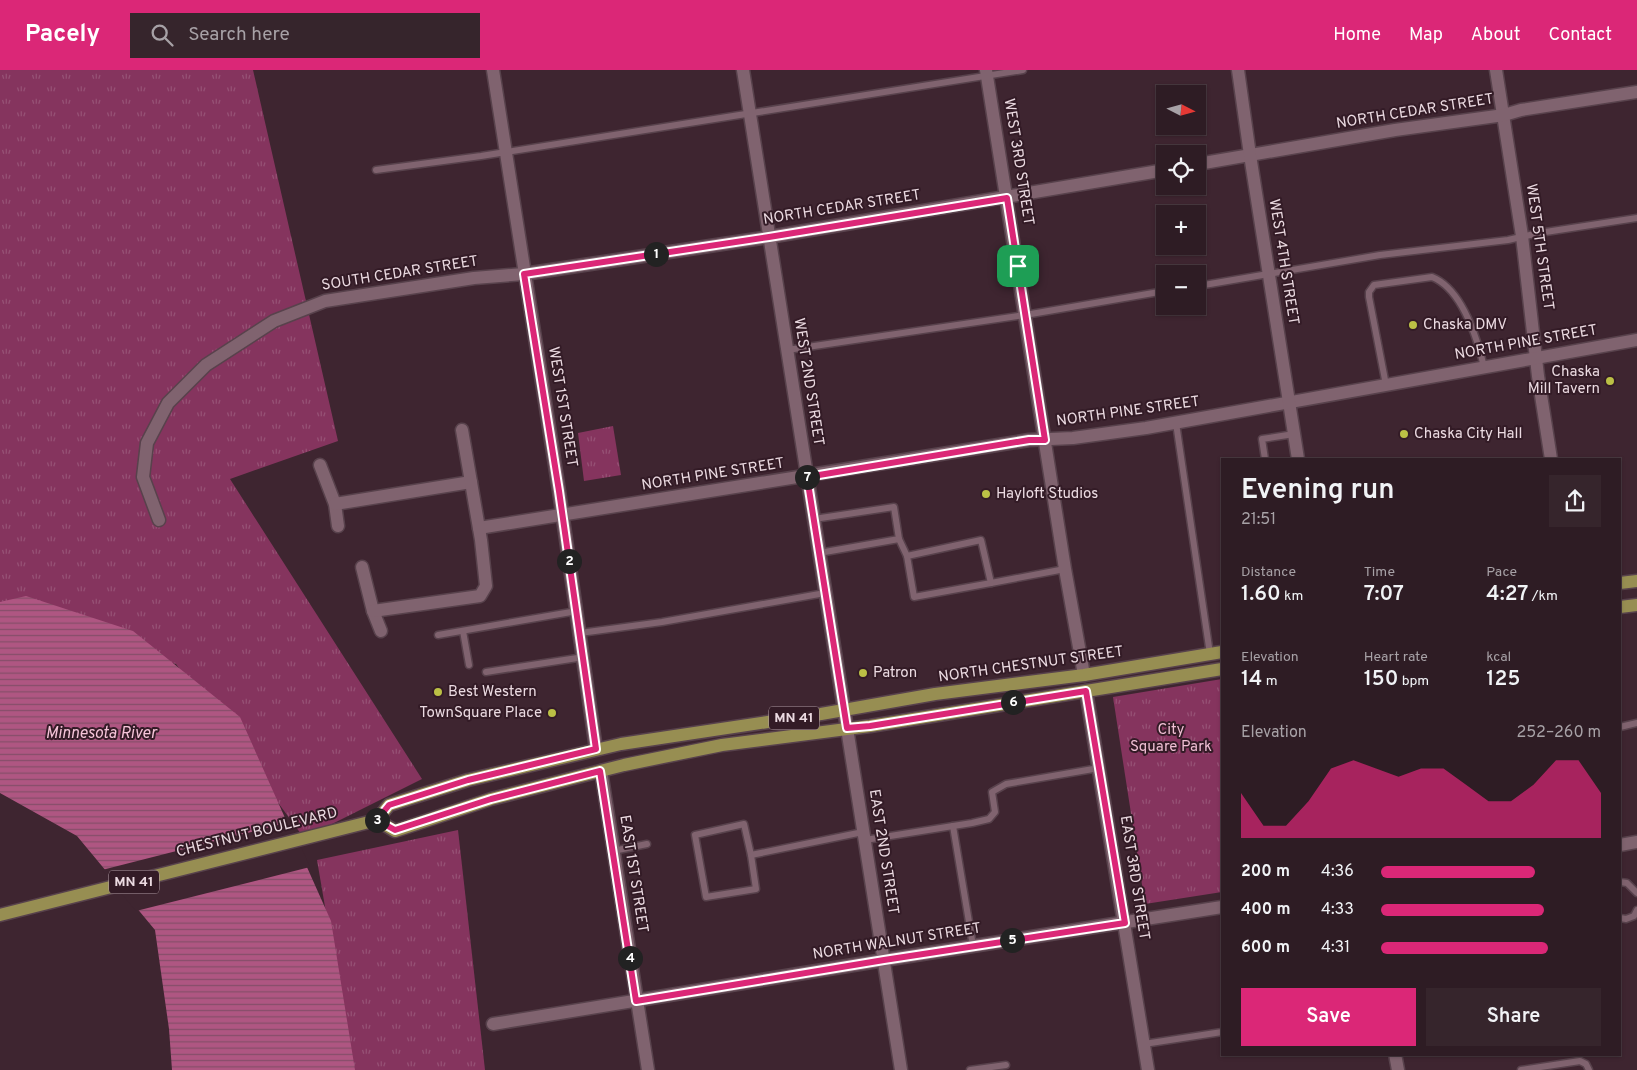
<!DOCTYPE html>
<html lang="en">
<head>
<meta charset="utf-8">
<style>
  body { margin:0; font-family:Overpass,sans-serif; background:#36252c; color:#f1f3f6; height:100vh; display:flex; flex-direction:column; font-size:19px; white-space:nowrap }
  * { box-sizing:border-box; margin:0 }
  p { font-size:16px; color:#a7a1a6 }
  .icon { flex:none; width:28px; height:28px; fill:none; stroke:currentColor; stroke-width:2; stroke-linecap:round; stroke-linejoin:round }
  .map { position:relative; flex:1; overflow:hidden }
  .sheet { position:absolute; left:1221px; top:388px; width:400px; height:598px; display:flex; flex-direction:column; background:#2e1c24; border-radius:0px; box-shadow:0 1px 4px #0004,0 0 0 1px #493a41 }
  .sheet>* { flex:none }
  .needle { width:32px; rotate:96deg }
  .buttons { position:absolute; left:1156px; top:15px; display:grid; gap:10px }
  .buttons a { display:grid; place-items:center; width:50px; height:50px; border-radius:0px; background:#2e1c24; box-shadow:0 1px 4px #0004,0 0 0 1px #493a41; font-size:25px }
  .pin { position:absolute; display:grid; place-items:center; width:42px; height:42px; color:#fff; margin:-21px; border-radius:10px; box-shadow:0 2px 8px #0006 }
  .km { position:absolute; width:25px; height:25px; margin:-12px; border-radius:50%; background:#222; color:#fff; font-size:14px; line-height:25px; text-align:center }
  .round { display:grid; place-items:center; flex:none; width:52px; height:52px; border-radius:0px; background:#36252c }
  .head { display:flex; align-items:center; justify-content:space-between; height:85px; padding:0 20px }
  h1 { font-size:28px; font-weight:600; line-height:38px }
  .figures { display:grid; grid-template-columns:repeat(3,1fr); gap:8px; height:85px; padding:5px 20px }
  .figures div { display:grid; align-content:center }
  .figures b { font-size:21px; font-weight:600 }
  .figures small { font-size:14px; font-weight:400 }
  .figures p { font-size:14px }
  .chart { height:140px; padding:10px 20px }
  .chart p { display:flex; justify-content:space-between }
  .chart svg { width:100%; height:90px; margin-top:5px; fill:#db2777; opacity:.7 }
  .cta { display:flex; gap:10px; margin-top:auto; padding:10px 20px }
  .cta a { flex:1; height:58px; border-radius:0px; background:#db2777; color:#fff; font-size:20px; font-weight:600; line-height:58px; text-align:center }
  .cta a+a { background:#36252c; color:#f1f3f6 }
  ul { padding:0 20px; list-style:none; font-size:16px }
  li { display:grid; grid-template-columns:80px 60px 1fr; align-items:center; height:38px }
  li i { height:12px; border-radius:6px; background:#db2777 }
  header { display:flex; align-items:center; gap:30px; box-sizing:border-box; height:70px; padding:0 25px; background:#db2777; color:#fff }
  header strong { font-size:24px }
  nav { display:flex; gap:28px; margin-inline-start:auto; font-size:18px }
  .search { width:350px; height:45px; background:#36252c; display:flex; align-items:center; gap:12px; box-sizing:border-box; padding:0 18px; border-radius:0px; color:#a7a1a6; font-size:19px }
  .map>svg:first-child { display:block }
  .park { fill:url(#park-tufts) }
  .water { fill:url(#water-rules) }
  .pier { fill:#3e2530 }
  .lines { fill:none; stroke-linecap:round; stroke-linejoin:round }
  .service-casing { stroke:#58424c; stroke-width:9 }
  .minor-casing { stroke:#58424c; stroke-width:15 }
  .tertiary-casing { stroke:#58424c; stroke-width:15 }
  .primary-casing { stroke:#58424c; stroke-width:15 }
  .service { stroke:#80636f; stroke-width:6 }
  .minor { stroke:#80636f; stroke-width:12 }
  .tertiary { stroke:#80636f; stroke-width:12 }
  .primary { stroke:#978e52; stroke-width:12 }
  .route-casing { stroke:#fff; stroke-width:10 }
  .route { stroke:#db2777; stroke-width:6 }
  .poi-dot { fill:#bbc045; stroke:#331b26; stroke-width:2 }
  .labels { text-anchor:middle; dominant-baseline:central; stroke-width:4; stroke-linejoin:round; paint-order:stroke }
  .shield { fill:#331b26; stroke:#b4a1a9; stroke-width:1 }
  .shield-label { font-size:14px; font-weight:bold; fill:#ebdae1 }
  .street-label { font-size:15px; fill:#ebdae1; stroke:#331b26 }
  .poi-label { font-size:15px; fill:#ebdae1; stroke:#331b26; text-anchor:start }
  .park-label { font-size:15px; fill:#f0bfd4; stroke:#331b26 }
  .water-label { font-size:16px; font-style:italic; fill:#f6c4d9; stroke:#331b26 }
</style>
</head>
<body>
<header>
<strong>Pacely</strong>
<div class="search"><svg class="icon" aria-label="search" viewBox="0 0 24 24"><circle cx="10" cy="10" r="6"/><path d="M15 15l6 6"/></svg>Search here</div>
<nav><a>Home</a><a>Map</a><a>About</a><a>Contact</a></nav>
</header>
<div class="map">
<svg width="1637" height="1000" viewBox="0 0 1637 1000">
  <defs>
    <pattern id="park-tufts" width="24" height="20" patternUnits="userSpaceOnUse" patternTransform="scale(1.25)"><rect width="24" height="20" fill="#85345e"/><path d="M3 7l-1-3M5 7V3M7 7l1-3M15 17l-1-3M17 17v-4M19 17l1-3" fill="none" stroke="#965175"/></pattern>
    <pattern id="water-rules" width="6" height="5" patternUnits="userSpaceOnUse" patternTransform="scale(1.25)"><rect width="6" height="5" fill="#af5682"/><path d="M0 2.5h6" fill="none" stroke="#854e69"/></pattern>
  </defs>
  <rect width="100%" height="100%" fill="#3e2530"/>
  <!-- park -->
  <g class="park">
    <path d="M 0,0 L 253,0 L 338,371 L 230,409 L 422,709 L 304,768 L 176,594 L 0,549 Z"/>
    <path d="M 613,356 L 621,405 L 584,411 L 578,363 Z"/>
    <path d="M 1222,609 L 1222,822 L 1145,834 L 1113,627 Z"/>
    <path d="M 458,760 L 485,1000 L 353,1000 L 317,790 Z"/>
  </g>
  <!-- water -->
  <path class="water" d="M 26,526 L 133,561 L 240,647 L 331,851 L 355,1000 L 172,1000 L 169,959 L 155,860 L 77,766 L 0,723 L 0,532 Z"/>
  <!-- pier -->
  <path class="pier" d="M 290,752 L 310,797 L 136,841 L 102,800 Z"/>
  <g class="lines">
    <!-- service casing -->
    <g class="service-casing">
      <g id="service">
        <path d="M 376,100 L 481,86 L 1023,0"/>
        <path d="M 1198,216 L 1380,185 L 1508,170 L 1539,163 L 1637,148"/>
        <path d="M 787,280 L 1025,245 L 1165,221"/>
        <path d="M 1386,315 L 1369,227 L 1369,222 L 1374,215 L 1432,207 C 1462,219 1477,268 1484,297"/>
        <path d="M 1176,353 L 1210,584"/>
        <path d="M 1265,389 L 1262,369 L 1294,364"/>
        <path d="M 814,449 L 894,437 L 899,469 L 819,483"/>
        <path d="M 899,469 L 907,486"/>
        <path d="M 981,470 L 991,513 L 914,527 L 907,486 Z"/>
        <path d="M 991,513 L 1065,499"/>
        <path d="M 463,561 L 469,595"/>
        <path d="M 580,563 L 662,552 L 825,523"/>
        <path d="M 438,565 L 577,541"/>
        <path d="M 486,602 L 584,587"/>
        <path d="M 1620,657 L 1637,653"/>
        <path d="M 744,754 L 751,785 L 756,819 L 706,827 L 695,765 Z"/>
        <path d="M 953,756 L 973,876"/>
        <path d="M 865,770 L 972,753 L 989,749 L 995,742 L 992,722 L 1006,714 L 1099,698"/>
        <path d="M 613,781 L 647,774"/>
        <path d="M 751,785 L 863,762"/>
        <path d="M 1620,812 L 1627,813 L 1637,823"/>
        <path d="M 1620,848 L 1626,849 L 1634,846 L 1637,840"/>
        <path d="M 1144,974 L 1222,962"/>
        <path d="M 970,1000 L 1006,995"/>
        <path d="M 1521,1000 L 1580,991 L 1586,994 L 1589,1000"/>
      </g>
    </g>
    <!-- minor casing -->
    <g class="minor-casing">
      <g id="minor">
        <path d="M 493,0 L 559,421 L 596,679"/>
        <path d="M 743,0 L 901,1000"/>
        <path d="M 986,0 L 1065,499 L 1084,605"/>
        <path d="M 1496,0 L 1522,166 L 1538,306 L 1551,389"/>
        <path d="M 1198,94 L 1395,60 L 1504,45 L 1521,40 L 1637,22"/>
        <path d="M 320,395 L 335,434 L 338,456"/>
        <path d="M 335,434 L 471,412"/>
        <path d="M 159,450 L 143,407 L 147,373 L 168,333 L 206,295 L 274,251 L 325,231 L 474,208 L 524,204 L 769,167 L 1165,100"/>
        <path d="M 479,458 L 1029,370 L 1073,368 L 1146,358 L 1637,270"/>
        <path d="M 362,497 L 373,541 L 381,561"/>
        <path d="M 373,541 L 480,526 L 486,516 L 481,470 L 462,360"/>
        <path d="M 1086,621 L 1148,1000"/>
        <path d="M 601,701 L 648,1000"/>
        <path d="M 1620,775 L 1637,772"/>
        <path d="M 493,954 L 884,890 L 1222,837"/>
      </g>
    </g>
    <!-- tertiary casing -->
    <g class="tertiary-casing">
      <g id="tertiary">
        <path d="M 1238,0 L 1250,85 L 1298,389"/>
        <path d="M 1395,984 L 1398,1000"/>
      </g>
    </g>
    <!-- primary casing -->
    <g class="primary-casing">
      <g id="primary">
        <path d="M 1620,513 L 1637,511"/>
        <path d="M 1620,537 L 1637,535"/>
        <path d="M 377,750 L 389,735 L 468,710 L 621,674 L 821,644 L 935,624 L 1084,605 L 1222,582"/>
        <path d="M 377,750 L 395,761 L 491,729 L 624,695 L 722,675 L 870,656 L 1222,599"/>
        <path d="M 0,845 L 377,750"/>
      </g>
    </g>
    <!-- service -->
    <use href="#service" class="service"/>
    <!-- minor -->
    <use href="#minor" class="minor"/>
    <!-- tertiary -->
    <use href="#tertiary" class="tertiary"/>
    <!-- primary -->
    <use href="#primary" class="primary"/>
  </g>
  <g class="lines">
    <!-- route casing -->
    <g class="route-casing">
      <path id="route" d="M 1007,128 L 1045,370 L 1029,370 L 807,407 L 847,658 L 870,656 L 1086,621 L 1125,853 L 884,890 L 636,931 L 600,701 L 491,729 L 395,760 L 377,750 L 389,735 L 468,710 L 596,679 L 559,421 L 524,204 L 769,167 Z"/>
    </g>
    <!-- route -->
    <use href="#route" class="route"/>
  </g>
  <!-- markers -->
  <g class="poi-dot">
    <circle cx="1413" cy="255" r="5"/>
    <circle cx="1610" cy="311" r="5"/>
    <circle cx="1404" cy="364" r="5"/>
    <circle cx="986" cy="424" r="5"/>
    <circle cx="863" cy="603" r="5"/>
    <circle cx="438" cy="622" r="5"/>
    <circle cx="552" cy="643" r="5"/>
  </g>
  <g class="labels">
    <!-- shield labels -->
    <g class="shield">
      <rect x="769" y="636.5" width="50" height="23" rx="4"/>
      <rect x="109" y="800.5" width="50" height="23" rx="4"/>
    </g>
    <g class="shield-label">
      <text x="794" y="648">MN 41</text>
      <text x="134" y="812">MN 41</text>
    </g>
    <!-- street labels -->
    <g class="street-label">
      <text transform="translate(1415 42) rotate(-9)">NORTH CEDAR STREET</text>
      <text transform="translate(1018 92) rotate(81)">WEST 3RD STREET</text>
      <text transform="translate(842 138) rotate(-9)">NORTH CEDAR STREET</text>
      <text transform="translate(1539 177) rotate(82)">WEST 5TH STREET</text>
      <text transform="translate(1283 192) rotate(81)">WEST 4TH STREET</text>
      <text transform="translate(400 204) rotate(-9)">SOUTH CEDAR STREET</text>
      <text transform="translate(1526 273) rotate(-10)">NORTH PINE STREET</text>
      <text transform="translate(808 312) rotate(81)">WEST 2ND STREET</text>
      <text transform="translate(562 337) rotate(81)">WEST 1ST STREET</text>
      <text transform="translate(1128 342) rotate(-8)">NORTH PINE STREET</text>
      <text transform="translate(713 405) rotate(-9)">NORTH PINE STREET</text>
      <text transform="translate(1031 595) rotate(-8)">NORTH CHESTNUT STREET</text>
      <text transform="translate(257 763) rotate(-14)">CHESTNUT BOULEVARD</text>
      <text transform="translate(883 782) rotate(81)">EAST 2ND STREET</text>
      <text transform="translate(633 804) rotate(81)">EAST 1ST STREET</text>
      <text transform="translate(1134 808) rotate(81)">EAST 3RD STREET</text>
      <text transform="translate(897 872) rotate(-9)">NORTH WALNUT STREET</text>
    </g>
    <!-- poi labels -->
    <g class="poi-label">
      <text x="1423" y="255">Chaska DMV</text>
      <text x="1600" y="302" text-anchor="end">Chaska<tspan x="1600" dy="17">Mill Tavern</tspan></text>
      <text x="1414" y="364">Chaska City Hall</text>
      <text x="996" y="424">Hayloft Studios</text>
      <text x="873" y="603">Patron</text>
      <text x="448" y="622">Best Western</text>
      <text x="542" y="643" text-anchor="end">TownSquare Place</text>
    </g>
    <!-- park labels -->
    <g class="park-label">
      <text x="1171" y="660">City<tspan x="1171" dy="17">Square Park</tspan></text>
    </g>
    <!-- water labels -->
    <g class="water-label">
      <text x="101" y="664">Minnesota River</text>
    </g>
  </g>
</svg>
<div class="buttons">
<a><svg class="needle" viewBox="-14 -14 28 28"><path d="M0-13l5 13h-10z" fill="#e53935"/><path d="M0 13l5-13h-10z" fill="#a7a1a6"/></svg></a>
<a><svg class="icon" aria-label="locate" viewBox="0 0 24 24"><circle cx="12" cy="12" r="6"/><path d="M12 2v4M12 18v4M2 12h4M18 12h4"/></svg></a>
<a>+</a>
<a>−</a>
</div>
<div class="pin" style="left:1018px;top:196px;background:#1e9e55"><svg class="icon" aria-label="arrive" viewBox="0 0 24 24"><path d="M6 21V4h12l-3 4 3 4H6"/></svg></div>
<b class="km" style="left:656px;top:184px">1</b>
<b class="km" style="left:569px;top:491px">2</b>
<b class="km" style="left:377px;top:750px">3</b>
<b class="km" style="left:630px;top:888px">4</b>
<b class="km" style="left:1012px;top:870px">5</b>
<b class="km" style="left:1013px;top:632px">6</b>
<b class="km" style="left:807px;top:407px">7</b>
<section class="sheet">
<div class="head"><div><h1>Evening run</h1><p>21:51</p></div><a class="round"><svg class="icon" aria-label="share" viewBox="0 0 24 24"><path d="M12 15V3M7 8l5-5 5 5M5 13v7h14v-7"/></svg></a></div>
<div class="figures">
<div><p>Distance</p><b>1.60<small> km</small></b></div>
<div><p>Time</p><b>7:07</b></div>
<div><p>Pace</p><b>4:27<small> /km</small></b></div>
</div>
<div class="figures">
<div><p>Elevation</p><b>14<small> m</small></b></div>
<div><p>Heart rate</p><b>150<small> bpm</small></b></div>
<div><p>kcal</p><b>125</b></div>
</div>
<div class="chart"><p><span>Elevation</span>252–260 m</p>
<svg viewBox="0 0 160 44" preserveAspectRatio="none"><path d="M0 44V22L10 38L20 38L30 26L40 10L50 6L60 10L70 14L80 10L90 10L100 18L110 26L120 26L130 18L140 6L150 6L160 22V44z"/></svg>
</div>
<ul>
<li><b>200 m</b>4:36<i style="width:70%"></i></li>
<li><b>400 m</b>4:33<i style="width:74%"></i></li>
<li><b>600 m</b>4:31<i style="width:76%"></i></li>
</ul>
<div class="cta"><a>Save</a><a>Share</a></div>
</section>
</div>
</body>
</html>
